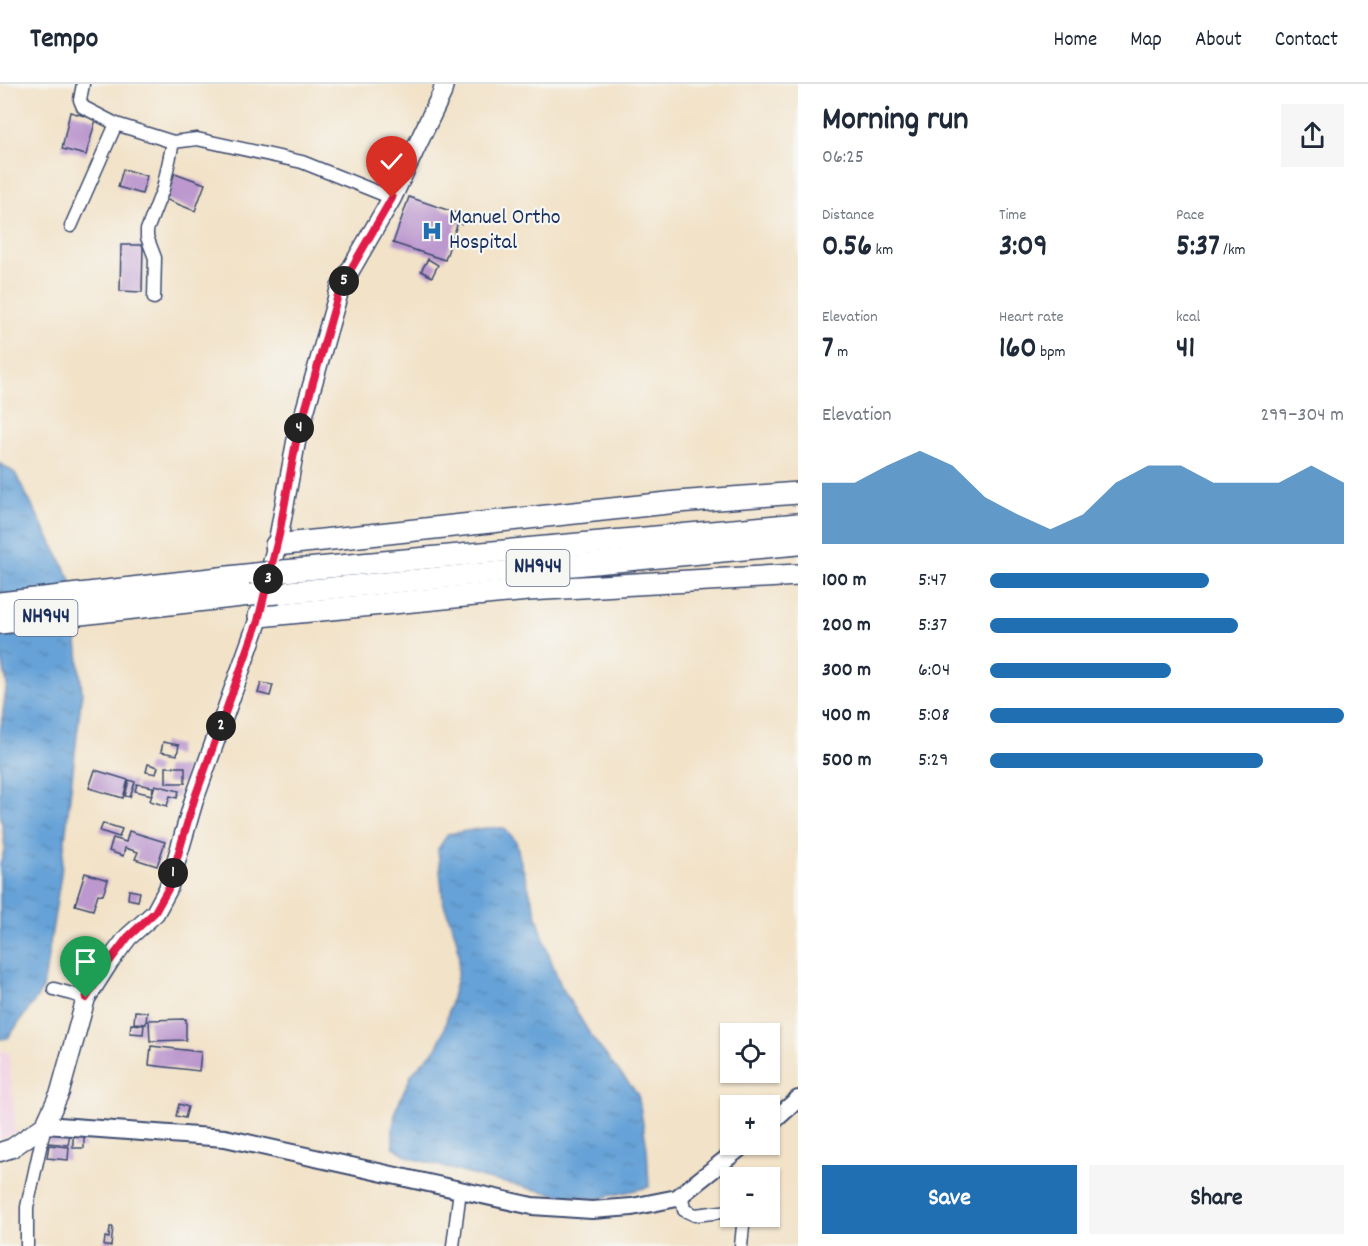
<!DOCTYPE html>
<html lang="en">
<head>
<meta charset="utf-8">
<style>
  body { margin:0; font-family:Dekko,sans-serif; background:#f6f6f7; color:#1f2937; height:100vh; display:flex; flex-direction:column; font-size:22px; white-space:nowrap }
  * { box-sizing:border-box; margin:0 }
  p { font-size:20px; color:#747a83 }
  .icon { flex:none; width:33px; height:33px; fill:none; stroke:currentColor; stroke-width:2; stroke-linecap:round; stroke-linejoin:round }
  .map { position:relative; flex:1; overflow:hidden }
  .details { display:flex; flex-direction:column; background:#fff; width:570px }
  .details>* { flex:none }
  .fabs { position:absolute; left:720px; top:939px; display:grid; gap:12px }
  .fabs a { display:grid; place-items:center; width:60px; height:60px; border-radius:0px; background:#fff; box-shadow:0 2px 4px #0004; font-size:30px }
  .pin { position:absolute; display:grid; place-items:center; width:51px; height:51px; color:#fff; margin:-62px -26px; border-radius:50% 50% 50% 0; rotate:-45deg; box-shadow:0 0 6px #0007 }
  .pin .icon { rotate:45deg }
  .km { position:absolute; width:30px; height:30px; margin:-15px; border-radius:50%; background:#222; color:#fff; font-size:16px; line-height:30px; text-align:center }
  .round { display:grid; place-items:center; flex:none; width:63px; height:63px; border-radius:0px; background:#f6f6f7 }
  .head { display:flex; align-items:center; justify-content:space-between; height:102px; padding:0 24px }
  h1 { font-size:33px; font-weight:800; line-height:45px }
  .stats { display:grid; grid-template-columns:repeat(3,1fr); gap:9px; height:102px; padding:6px 24px }
  .stats div { display:grid; align-content:center }
  .stats b { font-size:30px; font-weight:800 }
  .stats small { font-size:16px; font-weight:400 }
  .stats p { font-size:16px }
  .chart { height:168px; padding:12px 24px }
  .chart p { display:flex; justify-content:space-between }
  .chart svg { width:100%; height:108px; margin-top:6px; fill:#1f6fb2; opacity:.7 }
  .primary-button { display:flex; gap:12px; margin-top:auto; padding:12px 24px }
  .primary-button a { flex:1; height:69px; border-radius:0px; background:#1f6fb2; color:#fff; font-size:24px; font-weight:800; line-height:69px; text-align:center }
  .primary-button a+a { background:#f6f6f7; color:#1f2937 }
  ul { padding:0 24px; list-style:none; font-size:20px }
  li { display:grid; grid-template-columns:96px 72px 1fr; align-items:center; height:45px }
  li i { height:15px; border-radius:8px; background:#1f6fb2 }
  header { display:flex; align-items:center; gap:36px; box-sizing:border-box; height:84px; padding:0 30px; background:#fff; border-bottom:2px solid #e0e1e3 }
  header strong { font-size:28px }
  nav { display:flex; gap:33px; margin-inline-start:auto; font-size:21px }
  main { display:flex; flex:1; min-height:0 }
  .map>svg:first-child { display:block }
  .built { fill:#f1d0e3 }
  .water { fill:url(#water-ripples); stroke:#40689a; stroke-width:1.5 }
  .building { fill:#bc98ce }
  .lines { fill:none; stroke-linecap:round; stroke-linejoin:round }
  .street-casing { stroke:#3b4a6e; stroke-width:15 }
  .secondary-casing { stroke:#3b4a6e; stroke-width:20 }
  .primary-casing { stroke:#3b4a6e; stroke-width:21 }
  .highway-casing { stroke:#3b4a6e; stroke-width:24 }
  .street { stroke:#fff; stroke-width:12 }
  .secondary { stroke:#fff; stroke-width:16 }
  .primary { stroke:#fff; stroke-width:18 }
  .highway { stroke:#fff; stroke-width:21 }
  .highway-bridge-casing { stroke:#3b4a6e; stroke-width:24; stroke-linecap:butt }
  .highway-bridge { stroke:#fff; stroke-width:21 }
  .route-casing { stroke:#fff; stroke-width:12 }
  .route { stroke:#e11d48; stroke-width:8 }
  .labels { text-anchor:middle; dominant-baseline:central; stroke-width:4.5; stroke-linejoin:round; paint-order:stroke }
  .shield { fill:#f6f6f2; stroke:#5d6b8a; stroke-width:1.5 }
  .shield-label { font-size:21px; font-weight:bold; fill:#1b2f5e }
  .poi-label { font-size:22px; fill:#1b2f5e; stroke:#f6f6f2; text-anchor:start }
</style>
</head>
<body>
<header>
<strong>Tempo</strong>
<nav><a>Home</a><a>Map</a><a>About</a><a>Contact</a></nav>
</header>
<main>
<div class="map">
<svg width="798" height="1162" viewBox="0 0 798 1162">
  <defs>
    <pattern id="water-ripples" width="26" height="14" patternUnits="userSpaceOnUse" patternTransform="scale(1.5)"><rect width="26" height="14" fill="#66a2d7"/><path d="M2 4q2-2 4 0t4 0M15 11q2-2 4 0t4 0" fill="none" stroke="#5384b2"/></pattern>
  </defs>
  <rect width="100%" height="100%" fill="#f6f6f2"/>
  <filter id="ink" filterUnits="userSpaceOnUse"><feTurbulence type="fractalNoise" baseFrequency=".0167" numOctaves="2"/><feDisplacementMap in="SourceGraphic" scale="12" xChannelSelector="R" yChannelSelector="G"/><feConvolveMatrix kernelMatrix="1 2 1 2 8 2 1 2 1" color-interpolation-filters="sRGB"/></filter>
  <filter id="wash" filterUnits="userSpaceOnUse"><feTurbulence type="fractalNoise" baseFrequency=".008" numOctaves="4" result="noise"/><feDisplacementMap in="SourceGraphic" scale="24" xChannelSelector="R" yChannelSelector="G"/><feGaussianBlur stdDeviation="1.35" result="paint"/><feColorMatrix in="noise" values="0 0 0 0 0 0 0 0 0 0 0 0 0 0 0 0 0 1.4 0 .05"/><feComposite in="paint" operator="in"/></filter>
  <g filter="url(#wash)">
    <rect width="100%" height="100%" fill="#f2e2c7"/>
    <!-- built -->
    <path class="built" d="M 0,968 L 9,968 L 16,1049 L 0,1055 Z"/>
    <!-- water -->
    <g class="water">
      <path d="M 0,379 L 15,389 L 71,496 L 82,608 L 61,790 L 43,905 L 8,954 L 0,955 L 0,780 L 5,764 L 0,726 L 0,649 L 7,600 L 0,566 Z"/>
      <path d="M 485,744 L 504,744 L 516,757 L 520,775 L 547,866 L 561,902 L 591,952 L 614,982 L 638,1010 L 647,1064 L 649,1103 L 597,1115 L 559,1111 L 483,1094 L 408,1073 L 393,1062 L 393,1043 L 396,1025 L 412,990 L 437,963 L 444,946 L 458,889 L 459,871 L 456,853 L 443,817 L 438,765 L 448,750 Z"/>
    </g>
    <g id="blocks">
      <!-- building -->
      <g class="building">
        <path d="M 70,28 L 96,35 L 86,71 L 62,65 Z"/>
        <path d="M 123,85 L 147,92 L 142,110 L 118,103 Z"/>
        <path d="M 175,89 L 205,100 L 195,127 L 165,115 Z"/>
        <path d="M 409,113 L 465,132 L 462,140 L 458,138 L 445,176 L 393,159 Z"/>
        <path d="M 121,161 L 143,161 L 142,208 L 120,207 Z"/>
        <path d="M 428,175 L 438,181 L 432,193 L 421,187 Z"/>
        <path d="M 261,599 L 273,601 L 270,612 L 258,609 Z"/>
        <path d="M 163,658 L 179,661 L 177,671 L 161,668 Z"/>
        <path d="M 148,680 L 158,683 L 156,690 L 146,688 Z"/>
        <rect x="166" y="683" width="19" height="16"/>
        <path d="M 95,686 L 128,696 L 123,714 L 89,704 Z"/>
        <path d="M 129,696 L 135,698 L 130,713 L 125,712 Z"/>
        <path d="M 137,700 L 153,703 L 152,711 L 135,707 Z"/>
        <path d="M 155,701 L 179,707 L 177,714 L 170,712 L 167,722 L 150,717 Z"/>
        <path d="M 103,739 L 122,745 L 119,753 L 100,747 Z"/>
        <path d="M 129,747 L 165,758 L 157,782 L 135,775 L 138,768 L 125,764 L 123,772 L 109,767 L 113,754 L 126,758 Z"/>
        <path d="M 85,789 L 108,796 L 103,811 L 98,810 L 93,826 L 75,821 Z"/>
        <path d="M 129,806 L 140,808 L 138,817 L 128,815 Z"/>
        <path d="M 135,927 L 147,928 L 146,940 L 134,939 Z"/>
        <path d="M 186,935 L 186,956 L 150,957 L 149,936 Z"/>
        <path d="M 131,940 L 144,941 L 143,950 L 130,949 Z"/>
        <path d="M 151,962 L 201,968 L 199,987 L 149,981 Z"/>
        <path d="M 179,1020 L 188,1023 L 185,1034 L 176,1032 Z"/>
        <path d="M 49,1046 L 70,1049 L 68,1061 L 48,1059 Z"/>
        <rect x="73" y="1052" width="11" height="12"/>
        <path d="M 49,1061 L 69,1063 L 68,1076 L 47,1074 Z"/>
        <path d="M 733,1083 L 734,1094 L 725,1095 L 724,1084 Z"/>
        <path d="M 110,1143 L 113,1143 L 111,1162 L 104,1162 L 105,1153 L 109,1154 Z"/>
      </g>
    </g>
  </g>
  <g filter="url(#ink)">
    <use href="#blocks" fill-opacity="0" stroke="#3b4a6e" stroke-width="1.5"/>
    <g class="lines">
      <!-- street casing -->
      <g class="street-casing">
        <g id="street">
          <path d="M 83,0 L 80,16 L 83,23 L 116,40 L 173,58 L 197,55 L 302,78 L 392,114"/>
          <path d="M 71,142 L 116,40"/>
          <path d="M 154,214 L 155,174 L 147,153 L 147,146 L 163,105 L 173,58"/>
          <path d="M 54,905 L 86,914"/>
          <path d="M 682,1112 L 684,1126 L 695,1131 L 730,1127"/>
          <path d="M 27,1162 L 27,1123 L 45,1041"/>
          <path d="M 453,1162 L 460,1106"/>
          <path d="M 741,1162 L 744,1132"/>
        </g>
      </g>
      <!-- secondary casing -->
      <g class="secondary-casing">
        <g id="secondary">
          <path d="M 770,1040 L 798,1015"/>
          <path d="M 45,1041 L 225,1054 L 532,1122 L 592,1126 L 632,1123 L 677,1114 L 745,1060"/>
        </g>
      </g>
      <!-- primary casing -->
      <g class="primary-casing">
        <path id="primary" d="M 0,1068 L 12,1064 L 45,1041 L 60,1008 L 86,914 L 109,878 L 128,853 L 155,829 L 168,805 L 194,716 L 258,537 L 279,451 L 296,358 L 340,204 L 392,114 L 442,9 L 444,0"/>
      </g>
      <!-- highway casing -->
      <g class="highway-casing">
        <g id="highway">
          <path d="M 276,461 L 677,418 L 798,409"/>
          <path d="M 284,487 L 798,440"/>
          <path d="M 279,509 L 798,460"/>
          <path d="M 0,519 L 255,490"/>
          <path d="M 259,532 L 528,506 L 798,491"/>
          <path d="M 0,539 L 250,511"/>
        </g>
      </g>
      <!-- street -->
      <use href="#street" class="street"/>
      <!-- secondary -->
      <use href="#secondary" class="secondary"/>
      <!-- primary -->
      <use href="#primary" class="primary"/>
      <!-- highway -->
      <use href="#highway" class="highway"/>
      <!-- highway-bridge casing -->
      <g class="highway-bridge-casing">
        <g id="highway-bridge">
          <path d="M 255,490 L 284,487"/>
          <path d="M 250,511 L 279,509"/>
        </g>
      </g>
      <!-- highway-bridge -->
      <use href="#highway-bridge" class="highway-bridge"/>
    </g>
  </g>
  <g class="lines" filter="url(#ink)">
    <!-- route casing -->
    <g class="route-casing">
      <path id="route" d="M 86,914 L 109,878 L 128,853 L 155,828 L 168,805 L 194,716 L 258,537 L 279,451 L 296,358 L 340,204 L 392,114"/>
    </g>
    <!-- route -->
    <use href="#route" class="route"/>
  </g>
  <!-- icons -->
  <defs>
    <g id="hospital-bare" transform="scale(1.62)"><path d="M-5-5h3v3.5h4V-5h3V5h-3V1.5h-4V5h-3Z" fill="#1f6fb2" stroke="#f6f6f2" stroke-width="2.5" paint-order="stroke"/></g>
  </defs>
  <g fill-rule="evenodd">
    <use href="#hospital-bare" x="432" y="147"/>
  </g>
  <g class="labels">
    <!-- shield labels -->
    <g class="shield">
      <rect x="506.5" y="466" width="63" height="36" rx="4.5"/>
      <rect x="14.5" y="516" width="63" height="36" rx="4.5"/>
    </g>
    <g class="shield-label">
      <text x="538" y="484">NH944</text>
      <text x="46" y="534">NH944</text>
    </g>
    <!-- poi labels -->
    <g class="poi-label">
      <text x="449" y="134">Manuel Ortho<tspan x="449" dy="25">Hospital</tspan></text>
    </g>
  </g>
</svg>
<div class="fabs">
<a><svg class="icon" aria-label="locate" viewBox="0 0 24 24"><circle cx="12" cy="12" r="6"/><path d="M12 2v4M12 18v4M2 12h4M18 12h4"/></svg></a>
<a>+</a>
<a>−</a>
</div>
<div class="pin" style="left:86px;top:914px;background:#1e9e55"><svg class="icon" aria-label="arrive" viewBox="0 0 24 24"><path d="M6 21V4h12l-3 4 3 4H6"/></svg></div>
<div class="pin" style="left:392px;top:114px;background:#d93025"><svg class="icon" aria-label="check" viewBox="0 0 24 24"><path d="M5 12l5 5 9-10"/></svg></div>
<b class="km" style="left:173px;top:789px">1</b>
<b class="km" style="left:221px;top:642px">2</b>
<b class="km" style="left:268px;top:495px">3</b>
<b class="km" style="left:299px;top:344px">4</b>
<b class="km" style="left:344px;top:197px">5</b>
</div>
<section class="details">
<div class="head"><div><h1>Morning run</h1><p>06:25</p></div><a class="round"><svg class="icon" aria-label="share" viewBox="0 0 24 24"><path d="M12 15V3M7 8l5-5 5 5M5 13v7h14v-7"/></svg></a></div>
<div class="stats">
<div><p>Distance</p><b>0.56<small> km</small></b></div>
<div><p>Time</p><b>3:09</b></div>
<div><p>Pace</p><b>5:37<small> /km</small></b></div>
</div>
<div class="stats">
<div><p>Elevation</p><b>7<small> m</small></b></div>
<div><p>Heart rate</p><b>160<small> bpm</small></b></div>
<div><p>kcal</p><b>41</b></div>
</div>
<div class="chart"><p><span>Elevation</span>299–304 m</p>
<svg viewBox="0 0 160 44" preserveAspectRatio="none"><path d="M0 44V19L10 19L20 12L30 6L40 12L50 25L60 32L70 38L80 32L90 19L100 12L110 12L120 19L130 19L140 19L150 12L160 19V44z"/></svg>
</div>
<ul>
<li><b>100 m</b>5:47<i style="width:62%"></i></li>
<li><b>200 m</b>5:37<i style="width:70%"></i></li>
<li><b>300 m</b>6:04<i style="width:51%"></i></li>
<li><b>400 m</b>5:08<i style="width:100%"></i></li>
<li><b>500 m</b>5:29<i style="width:77%"></i></li>
</ul>
<div class="primary-button"><a>Save</a><a>Share</a></div>
</section>
</main>
</body>
</html>
